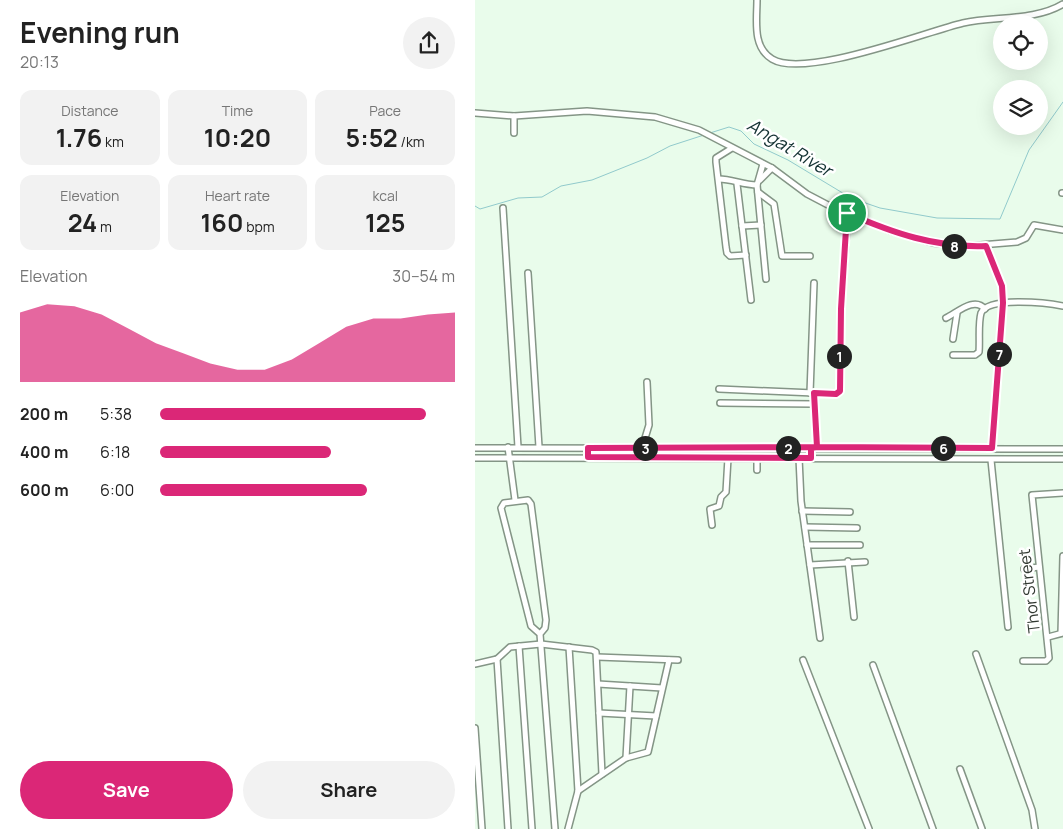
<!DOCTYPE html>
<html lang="en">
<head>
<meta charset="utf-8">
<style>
  body { margin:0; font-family:Manrope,sans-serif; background:#f2f2f2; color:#222; height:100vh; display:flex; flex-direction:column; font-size:19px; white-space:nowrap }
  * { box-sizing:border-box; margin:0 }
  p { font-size:16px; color:#767676 }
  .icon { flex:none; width:28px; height:28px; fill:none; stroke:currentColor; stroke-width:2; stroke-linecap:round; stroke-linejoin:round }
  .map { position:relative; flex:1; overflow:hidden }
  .drawer { display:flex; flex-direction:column; background:#fff; width:475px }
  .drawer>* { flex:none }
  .fabs { position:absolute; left:518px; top:15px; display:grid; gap:10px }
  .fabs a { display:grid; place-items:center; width:55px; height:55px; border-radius:50%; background:#fff; box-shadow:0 5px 20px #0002; font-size:25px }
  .pin { position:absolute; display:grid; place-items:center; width:42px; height:42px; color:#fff; margin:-21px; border:2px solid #fff; border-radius:50%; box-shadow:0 1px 5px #0007 }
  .km { position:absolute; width:25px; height:25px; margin:-12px; border-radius:50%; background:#222; color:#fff; font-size:14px; line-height:25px; text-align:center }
  .round { display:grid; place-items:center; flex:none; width:52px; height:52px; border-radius:26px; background:#f2f2f2 }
  .overview { display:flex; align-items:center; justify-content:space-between; height:85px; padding:0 20px }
  h1 { font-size:28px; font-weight:700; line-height:38px }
  .metrics { display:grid; grid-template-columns:repeat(3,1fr); gap:8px; height:85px; padding:5px 20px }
  .metrics div { display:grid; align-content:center; border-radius:12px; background:#f2f2f2; text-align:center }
  .metrics b { font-size:25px; font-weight:700 }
  .metrics small { font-size:14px; font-weight:400 }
  .metrics p { font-size:14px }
  .chart { height:140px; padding:10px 20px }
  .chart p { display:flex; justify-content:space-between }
  .chart svg { width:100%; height:90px; margin-top:5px; fill:#db2777; opacity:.7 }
  .button { display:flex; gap:10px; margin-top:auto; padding:10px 20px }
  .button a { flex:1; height:58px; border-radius:30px; background:#db2777; color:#fff; font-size:20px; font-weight:700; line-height:58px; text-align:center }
  .button a+a { background:#f2f2f2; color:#222 }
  ul { padding:0 20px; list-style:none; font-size:16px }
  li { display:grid; grid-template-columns:80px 60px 1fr; align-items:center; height:38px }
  li i { height:12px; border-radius:6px; background:#db2777 }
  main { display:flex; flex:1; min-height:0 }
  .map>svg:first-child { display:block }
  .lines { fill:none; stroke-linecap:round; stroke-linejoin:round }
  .stream { stroke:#91cacc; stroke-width:1 }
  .minor-casing { stroke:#849586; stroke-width:8 }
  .minor { stroke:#fff; stroke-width:5 }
  .route-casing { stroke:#fff; stroke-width:10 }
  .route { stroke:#db2777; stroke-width:6 }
  .labels { text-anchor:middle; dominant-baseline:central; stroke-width:5; stroke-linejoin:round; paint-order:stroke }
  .street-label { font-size:16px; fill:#323932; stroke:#fff }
  .water-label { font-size:18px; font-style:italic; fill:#133132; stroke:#fff }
</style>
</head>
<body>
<main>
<section class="drawer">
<div class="overview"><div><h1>Evening run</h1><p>20:13</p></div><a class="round"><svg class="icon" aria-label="share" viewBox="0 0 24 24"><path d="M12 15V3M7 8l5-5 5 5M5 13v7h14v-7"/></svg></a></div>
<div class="metrics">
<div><p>Distance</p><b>1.76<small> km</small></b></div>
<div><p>Time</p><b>10:20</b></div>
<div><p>Pace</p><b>5:52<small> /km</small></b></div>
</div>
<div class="metrics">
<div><p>Elevation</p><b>24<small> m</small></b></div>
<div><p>Heart rate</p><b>160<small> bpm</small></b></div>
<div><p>kcal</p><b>125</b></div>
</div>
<div class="chart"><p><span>Elevation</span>30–54 m</p>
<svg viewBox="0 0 160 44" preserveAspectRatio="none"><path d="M0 44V10L10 6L20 7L30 11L40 18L50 25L60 30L70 35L80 38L90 38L100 33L110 25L120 17L130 13L140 13L150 11L160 10V44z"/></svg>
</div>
<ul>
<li><b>200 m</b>5:38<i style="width:90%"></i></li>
<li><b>400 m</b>6:18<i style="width:58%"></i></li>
<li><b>600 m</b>6:00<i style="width:70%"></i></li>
</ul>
<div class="button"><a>Save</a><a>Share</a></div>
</section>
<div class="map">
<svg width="588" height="829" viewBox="0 0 588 829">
  <rect width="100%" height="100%" fill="#e9fceb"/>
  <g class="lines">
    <!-- stream -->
    <g class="stream">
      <path d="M 235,133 L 254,127 L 266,131 L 279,144 L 313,160 L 376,198 L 405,208 L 462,218 L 525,219 L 554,150 L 588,102"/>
      <path d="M 0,206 L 5,209 L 43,198 L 67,197 L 86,186 L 117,180 L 172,158 L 195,146 L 229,135"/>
    </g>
    <!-- minor casing -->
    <g class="minor-casing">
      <g id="minor">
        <path d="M 282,0 C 282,20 277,47 297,59 C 330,79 450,32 488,23 C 520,16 560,21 588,4"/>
        <path d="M 0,113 L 39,116 L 112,111 L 180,117 L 224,130 L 297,168 L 332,194 L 353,205 L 416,231 L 458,243 L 493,246 L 542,242 L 551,238 L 559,225 L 588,230"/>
        <path d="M 39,133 L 39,116"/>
        <path d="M 257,148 L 241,158 L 241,162 L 251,247 L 252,253 L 255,256 L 271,255"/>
        <path d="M 288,164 L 282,185 L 291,279"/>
        <path d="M 244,179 C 257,179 268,185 282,185"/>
        <path d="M 285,180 L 297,168"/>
        <path d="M 262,184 L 276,300"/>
        <path d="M 283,192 L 299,204 L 307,256 L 335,256"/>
        <path d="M 587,193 L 588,193"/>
        <path d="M 28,208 L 43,447"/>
        <path d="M 267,226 L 286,225"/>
        <path d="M 511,245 L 527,286 L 528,303 L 517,448"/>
        <path d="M 53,273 L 64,447"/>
        <path d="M 471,318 C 482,313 499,296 510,309"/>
        <path d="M 478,339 L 482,313"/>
        <path d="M 478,355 L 500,355 L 504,352 C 505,341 503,324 506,313 C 513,296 574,303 588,306"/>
        <path d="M 244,389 L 339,393 L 342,447"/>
        <path d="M 335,393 L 339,283"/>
        <path d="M 339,393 L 361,394 L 365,391 L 366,309 L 373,213"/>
        <path d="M 245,403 L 339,404"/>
        <path d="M 33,447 L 40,500"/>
        <path d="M 0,448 L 588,449"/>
        <path d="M 167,448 L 174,425 L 172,382"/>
        <path d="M 0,458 L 588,459"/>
        <path d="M 282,458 L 282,470"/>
        <path d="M 324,458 L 326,501 L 345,638"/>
        <path d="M 516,460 L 533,627"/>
        <path d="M 327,511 L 375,512"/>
        <path d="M 237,525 L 235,509 L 244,506 L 246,497 L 251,492 L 253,458"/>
        <path d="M 330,527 L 382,528"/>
        <path d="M 332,545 L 385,545"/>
        <path d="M 373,561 L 379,617"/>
        <path d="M 335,565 L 390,562"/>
        <path d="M 549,569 L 564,567"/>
        <path d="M 586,633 L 588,556"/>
        <path d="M 65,634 L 56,626 L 26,508 L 29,503 L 53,500 L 56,504 L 71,620 L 70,628 L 65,634 L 80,829"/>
        <path d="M 573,637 L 588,633"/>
        <path d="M 44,646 L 57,829"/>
        <path d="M 501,654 L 557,810 L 560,829"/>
        <path d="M 122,657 L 203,660"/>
        <path d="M 22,659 L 33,829"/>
        <path d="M 328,660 L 394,829"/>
        <path d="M 548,661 L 571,661 L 574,658 L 557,495 L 588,493"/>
        <path d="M 0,664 L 22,659 L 35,647 L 66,644 L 117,650 L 121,652 L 127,774"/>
        <path d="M 398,665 L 458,829"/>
        <path d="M 123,684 L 187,688"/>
        <path d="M 124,713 L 181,716"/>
        <path d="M 0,728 L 7,829"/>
        <path d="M 151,758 L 155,686"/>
        <path d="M 485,769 L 507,829"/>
        <path d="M 103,791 L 151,758 L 173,752 L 194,660"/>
        <path d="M 93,829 L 103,791 L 94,647"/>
      </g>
    </g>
    <!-- minor -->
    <use href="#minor" class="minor"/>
  </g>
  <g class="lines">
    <!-- route casing -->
    <g class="route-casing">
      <path id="route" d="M 372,213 L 366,309 L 365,391 L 361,394 L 339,393 L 342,447 L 113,448 L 113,457 L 336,458 L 336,448 L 342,447 L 517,448 L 528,303 L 527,286 L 511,246 C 461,248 418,233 372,213"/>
    </g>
    <!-- route -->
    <use href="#route" class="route"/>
  </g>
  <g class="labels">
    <!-- street labels -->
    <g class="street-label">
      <text transform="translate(554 591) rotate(-97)">Thor Street</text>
    </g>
    <!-- water labels -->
    <g class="water-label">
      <text transform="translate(315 147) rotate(31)">Angat River</text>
    </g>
  </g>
</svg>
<div class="fabs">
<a><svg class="icon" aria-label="locate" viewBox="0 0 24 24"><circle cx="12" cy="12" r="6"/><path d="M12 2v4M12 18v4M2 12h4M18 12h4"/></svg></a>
<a><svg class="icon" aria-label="layers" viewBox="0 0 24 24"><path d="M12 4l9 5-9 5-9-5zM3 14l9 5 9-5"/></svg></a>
</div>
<div class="pin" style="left:372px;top:213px;background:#1e9e55"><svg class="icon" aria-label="arrive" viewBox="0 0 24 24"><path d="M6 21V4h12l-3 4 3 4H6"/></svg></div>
<b class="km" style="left:364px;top:356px">1</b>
<b class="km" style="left:313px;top:448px">2</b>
<b class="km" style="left:170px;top:448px">3</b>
<b class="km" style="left:468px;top:448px">6</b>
<b class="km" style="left:524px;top:354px">7</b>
<b class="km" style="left:479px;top:246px">8</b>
</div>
</main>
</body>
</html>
